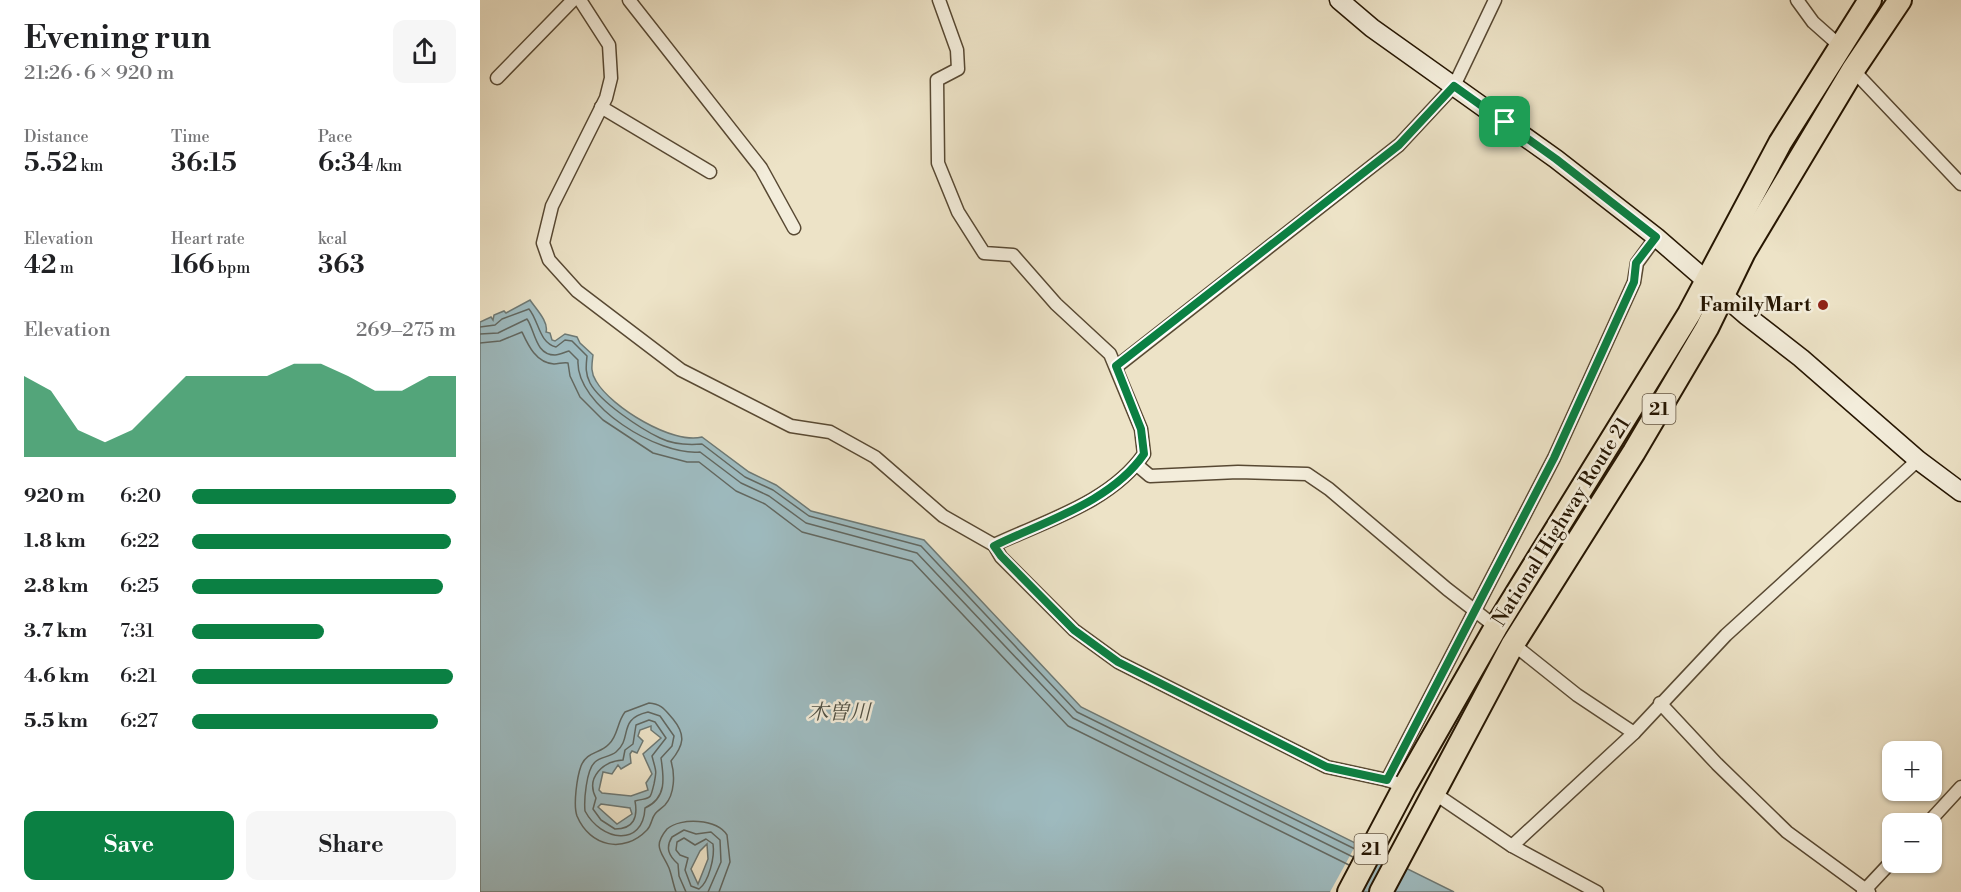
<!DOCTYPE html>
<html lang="en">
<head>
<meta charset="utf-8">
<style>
  body { margin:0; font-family:"Libre Bodoni","Noto Serif JP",serif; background:#f6f6f6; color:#202124; height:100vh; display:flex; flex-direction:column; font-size:22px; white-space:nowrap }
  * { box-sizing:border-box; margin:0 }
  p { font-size:20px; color:#757577 }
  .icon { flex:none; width:33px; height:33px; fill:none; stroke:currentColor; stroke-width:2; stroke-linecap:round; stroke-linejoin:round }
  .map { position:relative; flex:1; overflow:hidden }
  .sheet { display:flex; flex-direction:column; background:#fff; width:480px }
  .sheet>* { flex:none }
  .tools { position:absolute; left:1402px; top:741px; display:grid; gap:12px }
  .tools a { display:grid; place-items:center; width:60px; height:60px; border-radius:12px; background:#fff; box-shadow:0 2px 4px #0004; font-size:30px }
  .pin { position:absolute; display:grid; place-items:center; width:51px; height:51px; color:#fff; margin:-26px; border-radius:12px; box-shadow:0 3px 9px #0006 }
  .round { display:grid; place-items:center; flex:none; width:63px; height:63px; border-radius:12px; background:#f6f6f6 }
  .overview { display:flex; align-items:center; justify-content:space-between; height:102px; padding:0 24px }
  h1 { font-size:33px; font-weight:600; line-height:45px }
  .metrics { display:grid; grid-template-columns:repeat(3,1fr); gap:9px; height:102px; padding:6px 24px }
  .metrics div { display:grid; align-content:center }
  .metrics b { font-size:26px; font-weight:600 }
  .metrics small { font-size:16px; font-weight:400 }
  .metrics p { font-size:16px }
  .chart { height:168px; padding:12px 24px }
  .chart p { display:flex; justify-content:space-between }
  .chart svg { width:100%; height:108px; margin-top:6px; fill:#0b8043; opacity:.7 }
  .button { display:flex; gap:12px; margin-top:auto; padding:12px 24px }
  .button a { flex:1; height:69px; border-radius:12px; background:#0b8043; color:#fff; font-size:24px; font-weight:600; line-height:69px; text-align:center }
  .button a+a { background:#f6f6f6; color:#202124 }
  ul { padding:0 24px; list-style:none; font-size:20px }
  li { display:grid; grid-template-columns:96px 72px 1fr; align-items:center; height:45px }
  li i { height:15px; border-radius:8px; background:#0b8043 }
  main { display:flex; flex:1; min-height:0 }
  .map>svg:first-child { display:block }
  .water { fill:#9ebbc0; stroke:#6e7974; stroke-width:1.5; fill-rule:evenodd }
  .pier { fill:#ede3c7 }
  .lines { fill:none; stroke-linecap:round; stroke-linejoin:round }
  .shore { stroke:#626861; stroke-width:1.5 }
  .street-casing { stroke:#584933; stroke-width:15 }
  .secondary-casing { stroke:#261602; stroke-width:21 }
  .highway-casing { stroke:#261602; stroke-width:26 }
  .street { stroke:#f3eddb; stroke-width:12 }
  .secondary { stroke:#f3eddb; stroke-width:18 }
  .highway { stroke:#ede3c7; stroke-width:22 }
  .route-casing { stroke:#fff; stroke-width:12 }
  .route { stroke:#0b8043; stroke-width:8 }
  .poi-dot { fill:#8f2418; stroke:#f3eddb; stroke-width:2 }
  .labels { text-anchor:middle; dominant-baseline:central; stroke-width:5; stroke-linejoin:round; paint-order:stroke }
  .shield { fill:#f3eddb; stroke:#645643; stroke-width:1.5 }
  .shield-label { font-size:18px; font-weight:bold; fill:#261602 }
  .poi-label { font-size:20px; font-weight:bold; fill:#261602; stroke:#f3eddb; text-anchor:end }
  .street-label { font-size:20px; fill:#261602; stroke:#f3eddb }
  .water-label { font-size:21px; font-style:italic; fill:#505044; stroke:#f3eddb }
</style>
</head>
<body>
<main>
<section class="sheet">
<div class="overview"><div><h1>Evening run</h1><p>21:26 · 6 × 920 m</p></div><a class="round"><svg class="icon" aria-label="share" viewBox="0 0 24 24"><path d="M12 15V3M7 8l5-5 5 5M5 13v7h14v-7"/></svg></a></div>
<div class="metrics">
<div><p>Distance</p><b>5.52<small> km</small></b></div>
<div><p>Time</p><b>36:15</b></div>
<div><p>Pace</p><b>6:34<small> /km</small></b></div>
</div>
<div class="metrics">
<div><p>Elevation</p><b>42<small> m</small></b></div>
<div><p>Heart rate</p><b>166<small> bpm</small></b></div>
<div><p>kcal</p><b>363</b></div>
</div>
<div class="chart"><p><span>Elevation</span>269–275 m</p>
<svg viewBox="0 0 160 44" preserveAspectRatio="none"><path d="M0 44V11L10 17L20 33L30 38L40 33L50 22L60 11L70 11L80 11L90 11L100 6L110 6L120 11L130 17L140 17L150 11L160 11V44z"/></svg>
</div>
<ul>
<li><b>920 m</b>6:20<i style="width:100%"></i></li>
<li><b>1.8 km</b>6:22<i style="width:98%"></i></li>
<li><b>2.8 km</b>6:25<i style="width:95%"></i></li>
<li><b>3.7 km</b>7:31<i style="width:50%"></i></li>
<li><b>4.6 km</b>6:21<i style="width:99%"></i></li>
<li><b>5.5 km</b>6:27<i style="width:93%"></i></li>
</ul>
<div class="button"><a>Save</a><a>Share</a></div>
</section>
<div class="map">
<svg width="1481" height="892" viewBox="0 0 1481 892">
  <rect width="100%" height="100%" fill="#ede3c7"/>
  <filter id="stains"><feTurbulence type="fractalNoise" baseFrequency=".00333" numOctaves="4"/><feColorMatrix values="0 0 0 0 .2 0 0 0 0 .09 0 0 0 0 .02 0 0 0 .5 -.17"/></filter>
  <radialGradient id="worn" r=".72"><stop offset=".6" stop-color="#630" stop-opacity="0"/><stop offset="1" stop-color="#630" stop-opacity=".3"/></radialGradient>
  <!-- water -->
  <path class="water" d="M 50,300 C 56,309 69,322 66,332 L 70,333 L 72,340 L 75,341 L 85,334 L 97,337 L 100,343 L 113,355 C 112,364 110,372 116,381 C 131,407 193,445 222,437 L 269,472 L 296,485 L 331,511 L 444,540 L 601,707 L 974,892 L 0,892 L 0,322 L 11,317 L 13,320 L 14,315 L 24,311 L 26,313 ZM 171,726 L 171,730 L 181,738 L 163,754 L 172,774 L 166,783 L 168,790 L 151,796 L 122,793 L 119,790 L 123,772 L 132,774 L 138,765 L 141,769 L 151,763 L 150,754 L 152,751 L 157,753 L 163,741 L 158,736 L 160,730 ZM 121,804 L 150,808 L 152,814 L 137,824 L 118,807 ZM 227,844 L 228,859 L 218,884 L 211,869 L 220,851 Z"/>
  <!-- pier -->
  <path class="pier" d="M 878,841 L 902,853 L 881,892 L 850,892 Z"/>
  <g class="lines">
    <!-- shore -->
    <g class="shore">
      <path d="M 0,327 L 15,325 L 22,319 L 49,309 C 59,321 59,343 76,347 L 85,340 L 92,341 L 107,356 C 106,366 105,373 110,383 C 120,402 161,429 180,438 C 192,444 209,445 222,444 L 265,477 L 293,490 L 329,516 L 441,546 L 597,712 L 877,850"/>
      <path d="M 0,334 L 18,333 L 47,319 C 55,330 55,355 75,355 C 80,355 85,352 89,351 L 98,360 C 95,406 179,456 220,452 L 261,483 L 289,496 L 326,523 L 437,553 L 593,718 L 873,857"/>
      <path d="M 0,343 L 20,341 L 42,332 C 48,345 56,363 74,364 C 79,364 83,362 88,363 L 90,376 L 100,397 L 123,420 L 173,453 L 207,462 L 219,462 L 256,491 L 285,504 L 322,532 L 432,561 L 588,726 L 869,865"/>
      <path d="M 169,703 C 182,704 185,710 193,719 C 206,735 204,745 191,761 C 195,774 195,794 185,805 C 182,808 177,811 175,814 C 171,819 172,825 167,830 C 144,854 110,847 97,816 C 93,805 97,777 101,766 C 107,751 120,754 129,744 C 138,736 137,722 145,712 Z"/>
      <path d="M 168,712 L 180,716 L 194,736 L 192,746 L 181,758 C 184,778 187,798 165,808 C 163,848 121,841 105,811 C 104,801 106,770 115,762 C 120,757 130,757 136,752 C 153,738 137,719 168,712 Z"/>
      <path d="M 169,720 L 175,722 L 186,738 L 172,756 C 176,772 177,769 174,784 C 170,801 171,797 155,801 C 158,817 154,829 135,829 L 121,820 L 113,809 L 116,798 C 105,777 124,761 143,760 L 145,750 L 153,744 L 156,725 Z"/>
      <path d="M 204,838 L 215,845 L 226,839 L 233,844 C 235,856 229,882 219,889 L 211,886 L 205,870 L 208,858 L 200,855 L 196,850 L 197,842 Z"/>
      <path d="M 196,892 C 193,884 192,876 189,868 C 182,852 172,847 187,829 C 201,817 237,819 247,835 L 250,862 L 239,892"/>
      <path d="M 206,892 L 199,876 L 198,864 C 189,856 185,848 192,837 L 204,830 L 216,834 L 231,832 L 240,840 L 241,862 L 228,892"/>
    </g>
    <!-- street casing -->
    <g class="street-casing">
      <g id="street">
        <path d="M 100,0 L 129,45 L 131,78 L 126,98 L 72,206 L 63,243 L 69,260 L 97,291 L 201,370 L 311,426 L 350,432 L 395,457 L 463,516 L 514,545 L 521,557 L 594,630 L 638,662 L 847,767 L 907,780 L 925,786"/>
        <path d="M 149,0 L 281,168 L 314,228"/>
        <path d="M 459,0 L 477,50 L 478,69 L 457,80 L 458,163 L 478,212 L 504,253 L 533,255 L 576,304 L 630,354 L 661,429 L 664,454 C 631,502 565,521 514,545"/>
        <path d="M 1317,0 L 1333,22 L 1360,46"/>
        <path d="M 1373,70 L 1481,184"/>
        <path d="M 17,78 L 93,0"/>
        <path d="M 121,107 L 230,172"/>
        <path d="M 636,367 L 919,145 L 974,86 L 1015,0"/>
        <path d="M 657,465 L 670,476 L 758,472 L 827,474 L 849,489 L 967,589 L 1016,627"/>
        <path d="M 1033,644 L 1097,695 L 1154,733"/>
        <path d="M 1180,703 L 1237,764 L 1307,832 L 1389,892"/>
        <path d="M 907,780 L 1074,458 L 1154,282 L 1157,263 L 1176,237"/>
        <path d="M 954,793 L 1032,846 L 1117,892"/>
        <path d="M 1447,824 L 1481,787"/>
        <path d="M 1032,846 L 1154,733 L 1246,635 L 1438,460"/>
        <path d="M 1383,892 L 1413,860"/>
      </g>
    </g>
    <!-- secondary casing -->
    <g class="secondary-casing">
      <path id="secondary" d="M 859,0 L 892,28 L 1076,159 L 1176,237 L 1267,316 L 1321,358 L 1438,460 L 1481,492"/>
    </g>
    <!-- highway casing -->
    <g class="highway-casing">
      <g id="highway">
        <path d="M 869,892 L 925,786 L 1016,627 L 1209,314 L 1300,143 L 1390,0"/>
        <path d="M 901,892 L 1033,644 L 1154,452 L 1227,328 L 1264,252 L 1373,70 L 1420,0"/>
      </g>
    </g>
    <!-- street -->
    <use href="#street" class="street"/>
    <!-- secondary -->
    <use href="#secondary" class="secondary"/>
    <!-- highway -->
    <use href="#highway" class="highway"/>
  </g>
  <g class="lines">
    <!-- route casing -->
    <g class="route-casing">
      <path id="route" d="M 974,86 L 1076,159 L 1176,237 L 1156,263 L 1154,282 L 1074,458 L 907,780 L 847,767 L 638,662 L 594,630 L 521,556 L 514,546 C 565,521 631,502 664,454 L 661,429 L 636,366 L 919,145 Z"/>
    </g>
    <!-- route -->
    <use href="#route" class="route"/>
  </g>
  <!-- markers -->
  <circle class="poi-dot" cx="1343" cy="305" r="6"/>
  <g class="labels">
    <!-- shield labels -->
    <g class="shield">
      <rect x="1162.5" y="394" width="33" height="30" rx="4.5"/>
      <rect x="874.5" y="834" width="33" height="30" rx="4.5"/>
    </g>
    <g class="shield-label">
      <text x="1179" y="409">21</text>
      <text x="891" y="849">21</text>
    </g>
    <!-- poi labels -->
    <g class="poi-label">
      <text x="1331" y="305">FamilyMart</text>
    </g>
    <!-- street labels -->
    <g class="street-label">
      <text transform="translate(1082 522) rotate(-58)">National Highway Route 21</text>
    </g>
    <!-- water labels -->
    <g class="water-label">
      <text x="359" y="713">木曽川</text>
    </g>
  </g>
  <rect width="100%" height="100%" filter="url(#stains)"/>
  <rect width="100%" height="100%" fill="url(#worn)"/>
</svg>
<div class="tools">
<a>+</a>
<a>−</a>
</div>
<div class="pin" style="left:1025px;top:122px;background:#1e9e55"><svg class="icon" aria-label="arrive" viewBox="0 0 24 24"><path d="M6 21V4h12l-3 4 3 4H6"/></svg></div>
</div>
</main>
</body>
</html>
